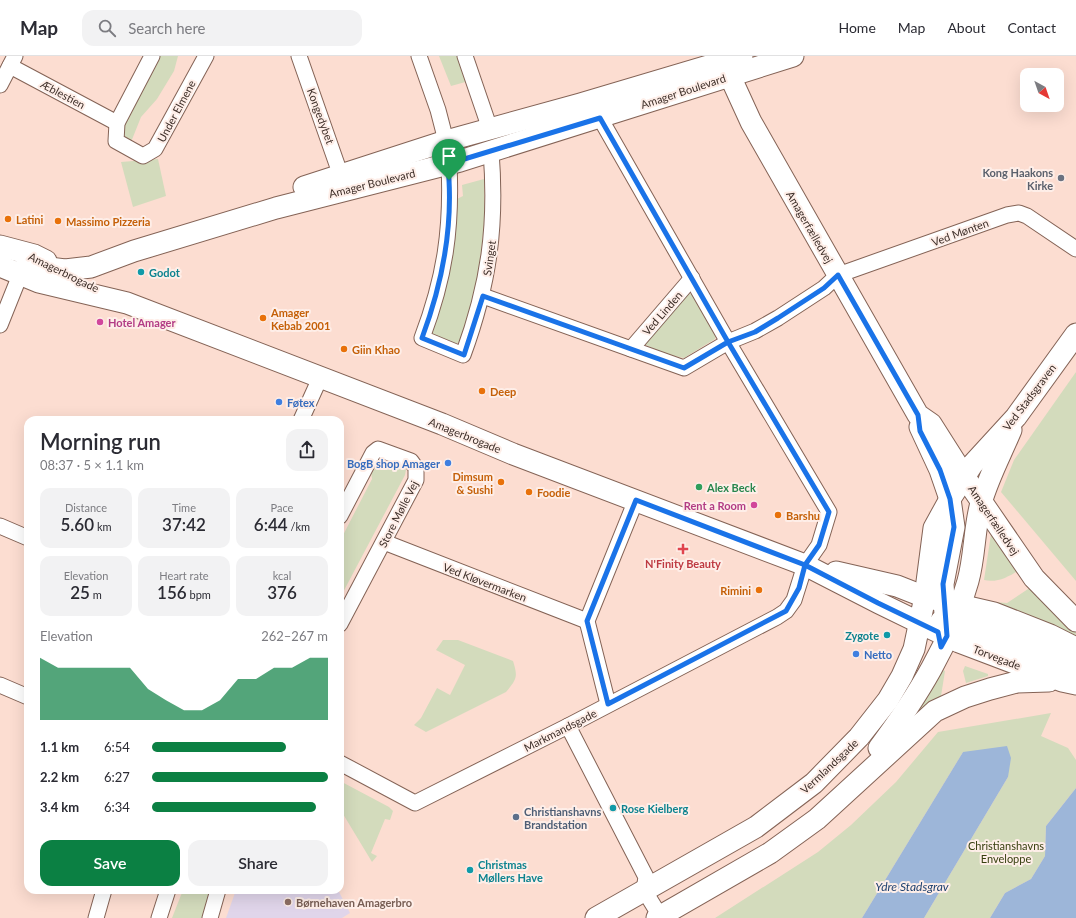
<!DOCTYPE html>
<html lang="en">
<head>
<meta charset="utf-8">
<style>
  body { margin:0; font-family:Lato,sans-serif; background:#f2f2f3; color:#2b2b33; height:100vh; display:flex; flex-direction:column; font-size:15px; white-space:nowrap }
  * { box-sizing:border-box; margin:0 }
  p { font-size:13px; color:#7c7c81 }
  .icon { flex:none; width:22px; height:22px; fill:none; stroke:currentColor; stroke-width:2; stroke-linecap:round; stroke-linejoin:round }
  .map { position:relative; flex:1; overflow:hidden }
  .side { position:absolute; left:24px; top:360px; width:320px; height:478px; display:flex; flex-direction:column; background:#fff; border-radius:12px; box-shadow:0 4px 16px #0002 }
  .side>* { flex:none }
  .needle { width:26px; rotate:140deg }
  .tools { position:absolute; left:1020px; top:12px; display:grid; gap:8px }
  .tools a { display:grid; place-items:center; width:44px; height:44px; border-radius:8px; background:#fff; box-shadow:0 4px 16px #0002; font-size:20px }
  .pin { position:absolute; display:grid; place-items:center; width:34px; height:34px; color:#fff; margin:-41px -17px; border-radius:50% 50% 50% 0; rotate:-45deg; box-shadow:0 0 4px #0007 }
  .pin .icon { rotate:45deg }
  .round { display:grid; place-items:center; flex:none; width:42px; height:42px; border-radius:12px; background:#f2f2f3 }
  .headline { display:flex; align-items:center; justify-content:space-between; height:68px; padding:0 16px }
  h1 { font-size:22px; font-weight:600; line-height:30px }
  .stats { display:grid; grid-template-columns:repeat(3,1fr); gap:6px; height:68px; padding:4px 16px }
  .stats div { display:grid; align-content:center; border-radius:10px; background:#f2f2f3; text-align:center }
  .stats b { font-size:17px; font-weight:600 }
  .stats small { font-size:11px; font-weight:400 }
  .stats p { font-size:11px }
  .chart { height:112px; padding:8px 16px }
  .chart p { display:flex; justify-content:space-between }
  .chart svg { width:100%; height:72px; margin-top:4px; fill:#0b8043; opacity:.7 }
  .button { display:flex; gap:8px; margin-top:auto; padding:8px 16px }
  .button a { flex:1; height:46px; border-radius:12px; background:#0b8043; color:#fff; font-size:16px; font-weight:600; line-height:46px; text-align:center }
  .button a+a { background:#f2f2f3; color:#2b2b33 }
  ul { padding:0 16px; list-style:none; font-size:13px }
  li { display:grid; grid-template-columns:64px 48px 1fr; align-items:center; height:30px }
  li i { height:10px; border-radius:5px; background:#0b8043 }
  header { display:flex; align-items:center; gap:24px; box-sizing:border-box; height:56px; padding:0 20px; background:#fff; border-bottom:1px solid #e1e1e2 }
  header strong { font-size:19px }
  nav { display:flex; gap:22px; margin-inline-start:auto; font-size:14px }
  .search { width:280px; height:36px; background:#f2f2f3; display:flex; align-items:center; gap:10px; box-sizing:border-box; padding:0 14px; border-radius:12px; color:#7c7c81; font-size:15px }
  .map>svg:first-child { display:block }
  .education { fill:#e0d5ea }
  .green { fill:#d3dbbc }
  .water { fill:#9db6d9 }
  .lines { fill:none; stroke-linecap:round; stroke-linejoin:round }
  .street-casing { stroke:#846356; stroke-width:17 }
  .secondary-casing { stroke:#846356; stroke-width:23 }
  .street { stroke:#fff; stroke-width:15 }
  .secondary { stroke:#fff; stroke-width:21 }
  .route-casing { stroke:#fff; stroke-width:8 }
  .route { stroke:#1a73e8; stroke-width:5 }
  .worship-dot { fill:#6b7280; stroke:#feeee8; stroke-width:1.5 }
  .food-dot { fill:#e8710a; stroke:#feeee8; stroke-width:1.5 }
  .culture-dot { fill:#0f9aa8; stroke:#feeee8; stroke-width:1.5 }
  .hotel-dot { fill:#d1479c; stroke:#feeee8; stroke-width:1.5 }
  .shop-dot { fill:#3f7fe0; stroke:#feeee8; stroke-width:1.5 }
  .leisure-dot { fill:#2e9e5b; stroke:#feeee8; stroke-width:1.5 }
  .health-dot { fill:#e0444e; stroke:#feeee8; stroke-width:1.5 }
  .service-dot { fill:#5c6f8a; stroke:#feeee8; stroke-width:1.5 }
  .education-dot { fill:#8d6e63; stroke:#feeee8; stroke-width:1.5 }
  .labels { text-anchor:middle; dominant-baseline:central; stroke-width:4; stroke-linejoin:round; paint-order:stroke }
  .street-label { font-size:11px; fill:#3d2e28; stroke:#feeee8 }
  .worship-label { font-size:11px; font-weight:bold; fill:#5b616d; stroke:#feeee8; text-anchor:end }
  .food-label { font-size:11px; font-weight:bold; fill:#c56008; stroke:#feeee8; text-anchor:start }
  .culture-label { font-size:11px; font-weight:bold; fill:#0d838f; stroke:#feeee8; text-anchor:start }
  .hotel-label { font-size:11px; font-weight:bold; fill:#b23c85; stroke:#feeee8; text-anchor:start }
  .shop-label { font-size:11px; font-weight:bold; fill:#366cbe; stroke:#feeee8; text-anchor:start }
  .leisure-label { font-size:11px; font-weight:bold; fill:#27864d; stroke:#feeee8; text-anchor:start }
  .health-label { font-size:11px; font-weight:bold; fill:#be3a42; stroke:#feeee8 }
  .service-label { font-size:11px; font-weight:bold; fill:#4e5e75; stroke:#feeee8; text-anchor:start }
  .park-label { font-size:11px; fill:#373f0f; stroke:#feeee8 }
  .education-label { font-size:11px; font-weight:bold; fill:#785e54; stroke:#feeee8; text-anchor:start }
  .water-label { font-size:12px; font-style:italic; fill:#1f416f; stroke:#feeee8 }
</style>
</head>
<body>
<header>
<strong>Map</strong>
<div class="search"><svg class="icon" aria-label="search" viewBox="0 0 24 24"><circle cx="10" cy="10" r="6"/><path d="M15 15l6 6"/></svg>Search here</div>
<nav><a>Home</a><a>Map</a><a>About</a><a>Contact</a></nav>
</header>
<div class="map">
<svg width="1076" height="862" viewBox="0 0 1076 862">
  <rect width="100%" height="100%" fill="#fcddd1"/>
  <!-- education -->
  <path class="education" d="M 236,834 L 338,834 L 350,857 L 342,862 L 226,862 Z"/>
  <!-- green -->
  <g class="green">
    <path d="M 158,0 L 178,0 L 174,15 L 157,43 L 141,61 L 131,86 L 121,79 L 120,72 Z"/>
    <path d="M 439,0 L 460,0 L 469,25 L 451,30 Z"/>
    <path d="M 158,103 L 166,140 L 133,151 L 121,106 Z"/>
    <path d="M 484,123 L 485,161 L 476,238 L 460,286 L 455,288 L 435,281 L 431,276 L 455,144 L 463,140 L 462,129 Z"/>
    <path d="M 690,238 L 692,239 L 716,280 L 715,283 L 684,302 L 665,298 L 646,289 L 645,288 L 686,239 Z"/>
    <path d="M 1076,316 L 1076,525 L 1001,436 L 1014,404 Z"/>
    <path d="M 392,405 L 402,409 L 406,414 L 405,419 L 340,542 L 340,485 L 372,423 L 371,416 L 383,407 Z"/>
    <path d="M 991,478 L 1019,514 C 1008,521 997,527 984,524 Z"/>
    <path d="M 1031,531 L 1058,562 L 1076,577 L 1076,582 L 992,551 L 994,546 L 1007,547 Z"/>
    <path d="M 443,584 L 458,584 L 513,605 C 518,621 517,623 506,636 L 426,676 L 414,669 L 421,662 L 437,632 L 450,639 L 465,609 L 436,594 Z"/>
    <path d="M 965,610 L 988,618 L 988,620 L 966,627 L 963,615 Z"/>
    <path d="M 940,613 L 945,615 L 941,640 L 914,659 Z"/>
    <path d="M 1051,657 L 1041,680 L 1068,692 L 1076,704 L 1076,732 L 1046,770 L 1045,800 L 1031,823 L 1005,837 L 990,862 L 924,862 L 1008,721 L 963,696 L 862,862 L 715,862 L 818,796 L 851,769 L 896,726 L 938,676 Z"/>
    <path d="M 340,725 L 389,751 L 393,755 L 390,764 L 385,763 L 371,797 L 377,800 L 372,806 L 340,753 Z"/>
    <path d="M 183,834 L 213,834 L 204,862 L 172,862 Z"/>
  </g>
  <!-- water -->
  <g class="water">
    <path d="M 1007,690 L 1011,702 L 1008,721 L 924,862 L 862,862 L 963,696 Z"/>
    <path d="M 1076,732 L 1076,862 L 990,862 L 1005,837 L 1031,823 L 1045,800 L 1046,770 Z"/>
  </g>
  <g class="lines">
    <!-- street casing -->
    <g class="street-casing">
      <g id="street">
        <path d="M 152,0 L 117,67 L 116,85 L 143,100 L 155,93 L 206,0"/>
        <path d="M 299,0 L 341,120"/>
        <path d="M 419,0 L 438,54 L 446,85"/>
        <path d="M 465,0 L 490,73"/>
        <path d="M 10,10 L 117,67"/>
        <path d="M 0,29 L 15,0"/>
        <path d="M 449,108 C 452,173 445,221 422,282 L 463,299 C 489,228 497,170 491,95"/>
        <path d="M 483,240 L 684,312 L 728,286 L 755,275 L 778,262 L 824,232 L 838,219 L 1007,159 L 1019,157 L 1027,160 L 1076,193"/>
        <path d="M 0,269 L 20,219"/>
        <path d="M 631,293 L 692,222"/>
        <path d="M 301,364 L 320,322"/>
        <path d="M 340,460 L 373,397 L 378,393 L 411,405 L 416,412 L 416,424 L 340,568"/>
        <path d="M 0,470 L 28,482"/>
        <path d="M 384,486 L 587,565"/>
        <path d="M 0,629 L 28,641"/>
        <path d="M 608,648 L 587,565 L 636,444"/>
        <path d="M 568,670 L 646,821 L 644,834 L 660,860"/>
        <path d="M 340,707 L 415,747 L 568,670 L 777,561 L 786,555 L 794,544 L 805,509 L 819,489 L 829,456 L 728,286 L 600,62"/>
        <path d="M 96,862 L 104,834"/>
        <path d="M 159,862 L 168,834"/>
        <path d="M 210,862 L 218,834"/>
      </g>
    </g>
    <!-- secondary casing -->
    <g class="secondary-casing">
      <g id="secondary">
        <path d="M 724,7 L 751,66 L 918,359 L 931,368 L 964,420 L 1034,522 L 1076,565"/>
        <path d="M 304,131 L 446,85 L 580,48 L 742,0"/>
        <path d="M 0,190 L 34,199 L 46,205"/>
        <path d="M 26,209 L 65,214 L 91,211 L 134,195 L 276,152 L 460,105 L 793,0"/>
        <path d="M 0,210 L 39,226 L 127,247 L 442,368 L 513,398 L 805,509 L 879,547 L 959,586 L 1062,625 L 1076,628"/>
        <path d="M 920,371 L 940,414 L 950,443 L 954,471 L 943,528 L 945,558"/>
        <path d="M 836,516 L 897,530 L 925,541 L 994,557 L 1050,579 L 1076,592"/>
        <path d="M 941,565 L 954,564 L 967,568 L 1076,610"/>
        <path d="M 879,692 C 917,641 951,587 968,525 C 975,500 974,472 981,447 C 988,422 1001,398 1011,374"/>
        <path d="M 596,862 L 756,771 L 814,727 L 859,681 L 888,644 L 902,620 L 914,593 L 925,541 L 934,472 L 950,443 L 972,409 L 1016,361 L 1076,278"/>
        <path d="M 657,862 L 770,797 L 817,763 L 935,655 L 965,641 L 990,633 L 1017,626 L 1049,625"/>
      </g>
    </g>
    <!-- street -->
    <use href="#street" class="street"/>
    <!-- secondary -->
    <use href="#secondary" class="secondary"/>
  </g>
  <g class="lines">
    <!-- route casing -->
    <g class="route-casing">
      <path id="route" d="M 449,124 L 448,108 L 600,62 L 728,286 L 829,456 L 819,489 L 805,509 L 799,532 L 786,555 L 608,648 L 587,565 L 636,444 L 805,509 L 878,547 L 938,576 L 941,591 L 947,580 L 943,528 L 954,471 L 950,443 L 940,414 L 920,375 L 918,359 L 838,219 L 824,232 L 778,262 L 755,276 L 728,286 L 684,312 L 483,240 L 464,299 L 422,282 C 441,231 452,179 449,124"/>
    </g>
    <!-- route -->
    <use href="#route" class="route"/>
  </g>
  <!-- markers -->
  <circle class="worship-dot" cx="1061" cy="122" r="4"/>
  <g class="food-dot">
    <circle cx="8" cy="163" r="4"/>
    <circle cx="58" cy="165" r="4"/>
    <circle cx="263" cy="262" r="4"/>
    <circle cx="344" cy="293" r="4"/>
    <circle cx="482" cy="335" r="4"/>
    <circle cx="501" cy="426" r="4"/>
    <circle cx="529" cy="436" r="4"/>
    <circle cx="778" cy="459" r="4"/>
    <circle cx="759" cy="534" r="4"/>
  </g>
  <g class="culture-dot">
    <circle cx="141" cy="216" r="4"/>
    <circle cx="887" cy="579" r="4"/>
    <circle cx="613" cy="752" r="4"/>
    <circle cx="470" cy="814" r="4"/>
  </g>
  <g class="hotel-dot">
    <circle cx="100" cy="266" r="4"/>
    <circle cx="754" cy="449" r="4"/>
  </g>
  <g class="shop-dot">
    <circle cx="279" cy="346" r="4"/>
    <circle cx="448" cy="407" r="4"/>
    <circle cx="856" cy="598" r="4"/>
  </g>
  <circle class="leisure-dot" cx="699" cy="431" r="4"/>
  <path class="health-dot" d="M681 487h4v4h4v4h-4v4h-4v-4h-4v-4h4z"/>
  <circle class="service-dot" cx="516" cy="761" r="4"/>
  <circle class="education-dot" cx="288" cy="846" r="4"/>
  <g class="labels">
    <!-- street labels -->
    <g class="street-label">
      <text transform="translate(683 35) rotate(-18)">Amager Boulevard</text>
      <text transform="translate(63 38) rotate(28)">Æblestien</text>
      <text transform="translate(176 55) rotate(-62)">Under Elmene</text>
      <text transform="translate(321 60) rotate(70)">Kongedybet</text>
      <text transform="translate(372 127) rotate(-14)">Amager Boulevard</text>
      <text transform="translate(810 171) rotate(60)">Amagerfælledvej</text>
      <text transform="translate(960 176) rotate(-20)">Ved Mønten</text>
      <text transform="translate(489 202) rotate(-82)">Svinget</text>
      <text transform="translate(64 216) rotate(26)">Amagerbrogade</text>
      <text transform="translate(662 257) rotate(-49)">Ved Linden</text>
      <text transform="translate(1029 341) rotate(-53)">Ved Stadsgraven</text>
      <text transform="translate(465 379) rotate(22)">Amagerbrogade</text>
      <text transform="translate(398 458) rotate(-63)">Store Mølle Vej</text>
      <text transform="translate(994 464) rotate(56)">Amagerfælledvej</text>
      <text transform="translate(485 526) rotate(21)">Ved Kløvermarken</text>
      <text transform="translate(997 601) rotate(21)">Torvegade</text>
      <text transform="translate(560 674) rotate(-27)">Markmandsgade</text>
      <text transform="translate(829 710) rotate(-43)">Vermlandsgade</text>
    </g>
    <!-- worship labels -->
    <g class="worship-label">
      <text x="1053" y="116">Kong Haakons<tspan x="1053" dy="13">Kirke</tspan></text>
    </g>
    <!-- food labels -->
    <g class="food-label">
      <text x="16" y="163">Latini</text>
      <text x="66" y="165">Massimo Pizzeria</text>
      <text x="271" y="256">Amager<tspan x="271" dy="13">Kebab 2001</tspan></text>
      <text x="352" y="293">Giin Khao</text>
      <text x="490" y="335">Deep</text>
      <text x="493" y="420" text-anchor="end">Dimsum<tspan x="493" dy="13">&amp; Sushi</tspan></text>
      <text x="537" y="436">Foodie</text>
      <text x="786" y="459">Barshu</text>
      <text x="751" y="534" text-anchor="end">Rimini</text>
    </g>
    <!-- culture labels -->
    <g class="culture-label">
      <text x="149" y="216">Godot</text>
      <text x="879" y="579" text-anchor="end">Zygote</text>
      <text x="621" y="752">Rose Kielberg</text>
      <text x="478" y="808">Christmas<tspan x="478" dy="13">Møllers Have</tspan></text>
    </g>
    <!-- hotel labels -->
    <g class="hotel-label">
      <text x="108" y="266">Hotel Amager</text>
      <text x="746" y="449" text-anchor="end">Rent a Room</text>
    </g>
    <!-- shop labels -->
    <g class="shop-label">
      <text x="287" y="346">Føtex</text>
      <text x="440" y="407" text-anchor="end">BogB shop Amager</text>
      <text x="864" y="598">Netto</text>
    </g>
    <!-- leisure labels -->
    <g class="leisure-label">
      <text x="707" y="431">Alex Beck</text>
    </g>
    <!-- health labels -->
    <g class="health-label">
      <text x="683" y="507">N'Finity Beauty</text>
    </g>
    <!-- service labels -->
    <g class="service-label">
      <text x="524" y="755">Christianshavns<tspan x="524" dy="13">Brandstation</tspan></text>
    </g>
    <!-- park labels -->
    <g class="park-label">
      <text x="1006" y="789">Christianshavns<tspan x="1006" dy="13">Enveloppe</tspan></text>
    </g>
    <!-- education labels -->
    <g class="education-label">
      <text x="296" y="846">Børnehaven Amagerbro</text>
    </g>
    <!-- water labels -->
    <g class="water-label">
      <text x="912" y="830">Ydre Stadsgrav</text>
    </g>
  </g>
</svg>
<div class="tools">
<a><svg class="needle" viewBox="-14 -14 28 28"><path d="M0-13l5 13h-10z" fill="#e53935"/><path d="M0 13l5-13h-10z" fill="#7c7c81"/></svg></a>
</div>
<div class="pin" style="left:449px;top:124px;background:#1e9e55"><svg class="icon" aria-label="arrive" viewBox="0 0 24 24"><path d="M6 21V4h12l-3 4 3 4H6"/></svg></div>
<section class="side">
<div class="headline"><div><h1>Morning run</h1><p>08:37 · 5 × 1.1 km</p></div><a class="round"><svg class="icon" aria-label="share" viewBox="0 0 24 24"><path d="M12 15V3M7 8l5-5 5 5M5 13v7h14v-7"/></svg></a></div>
<div class="stats">
<div><p>Distance</p><b>5.60<small> km</small></b></div>
<div><p>Time</p><b>37:42</b></div>
<div><p>Pace</p><b>6:44<small> /km</small></b></div>
</div>
<div class="stats">
<div><p>Elevation</p><b>25<small> m</small></b></div>
<div><p>Heart rate</p><b>156<small> bpm</small></b></div>
<div><p>kcal</p><b>376</b></div>
</div>
<div class="chart"><p><span>Elevation</span>262–267 m</p>
<svg viewBox="0 0 160 44" preserveAspectRatio="none"><path d="M0 44V6L10 12L20 12L30 12L40 12L50 12L60 25L70 32L80 38L90 38L100 32L110 19L120 19L130 12L140 12L150 6L160 6V44z"/></svg>
</div>
<ul>
<li><b>1.1 km</b>6:54<i style="width:76%"></i></li>
<li><b>2.2 km</b>6:27<i style="width:100%"></i></li>
<li><b>3.4 km</b>6:34<i style="width:93%"></i></li>
</ul>
<div class="button"><a>Save</a><a>Share</a></div>
</section>
</div>
</body>
</html>
